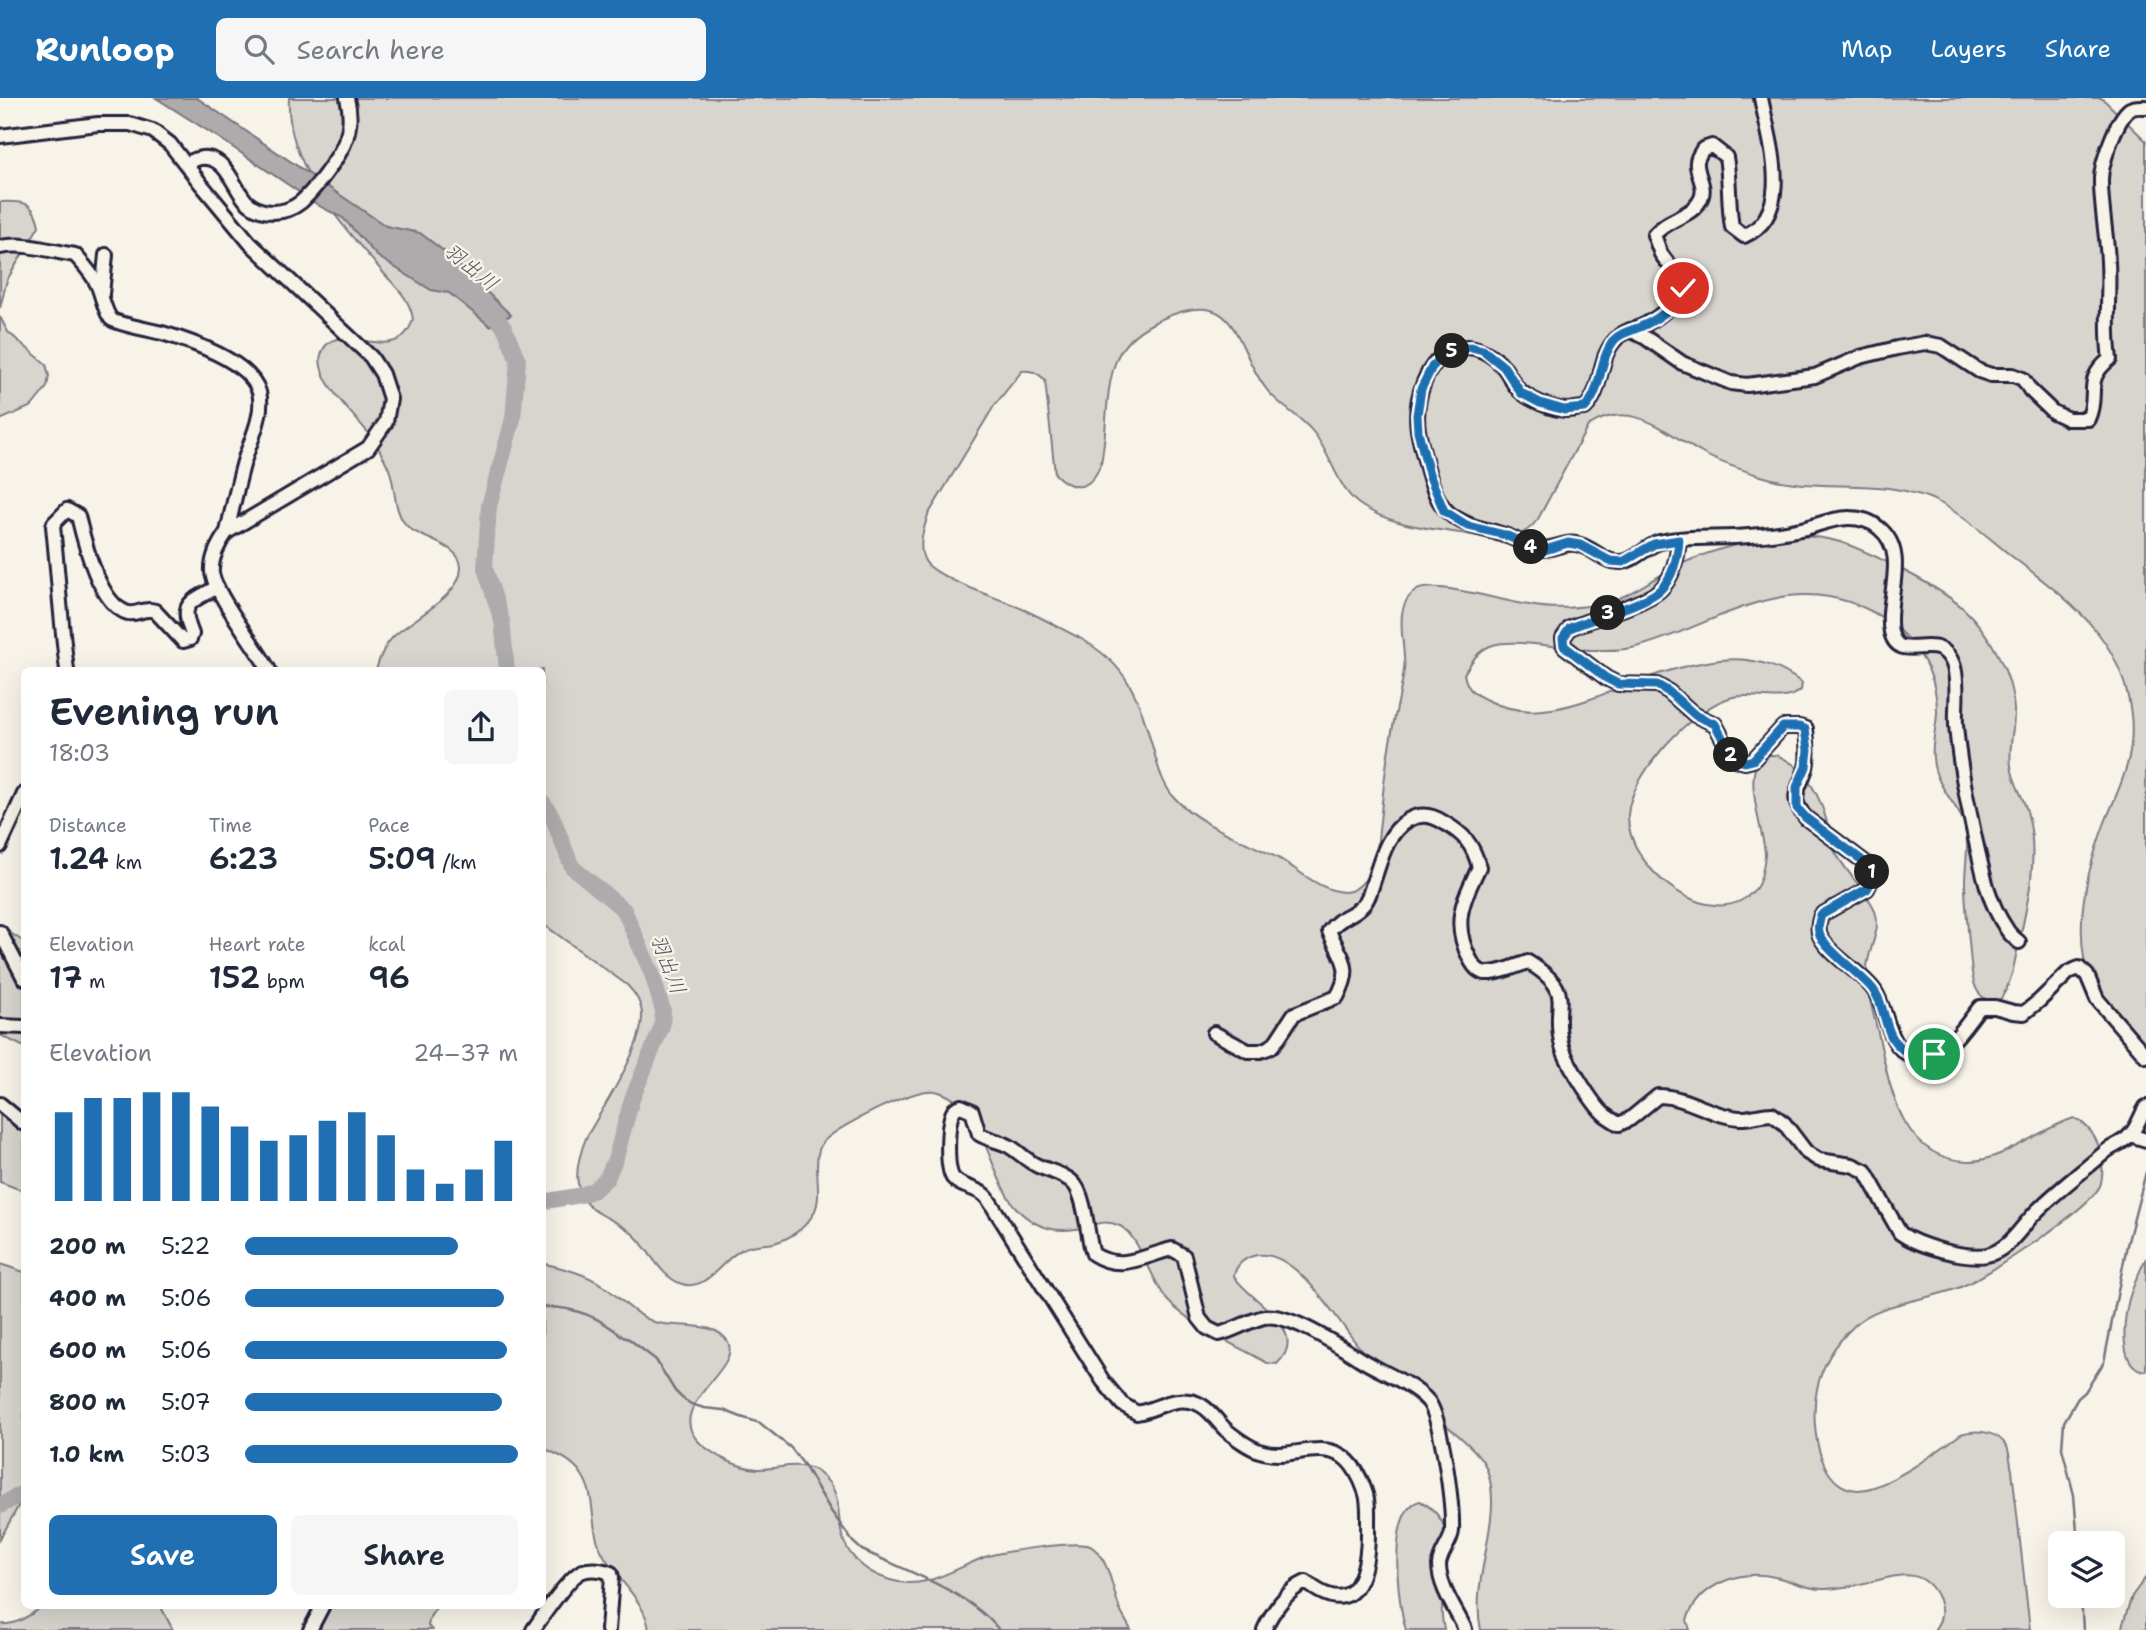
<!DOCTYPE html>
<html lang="en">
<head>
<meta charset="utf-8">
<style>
  body { margin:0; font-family:"Shantell Sans","Klee One",sans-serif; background:#f6f6f7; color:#1f2937; height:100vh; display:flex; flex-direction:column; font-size:26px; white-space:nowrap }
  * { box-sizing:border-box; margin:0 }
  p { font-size:23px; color:#747a83 }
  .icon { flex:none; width:38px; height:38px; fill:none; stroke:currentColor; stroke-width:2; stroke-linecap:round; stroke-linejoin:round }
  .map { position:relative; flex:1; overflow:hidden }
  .side { position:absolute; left:21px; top:569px; width:525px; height:942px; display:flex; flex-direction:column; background:#fff; border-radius:10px; box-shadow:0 7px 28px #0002 }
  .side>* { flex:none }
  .fabs { position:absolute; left:2048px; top:1433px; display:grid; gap:14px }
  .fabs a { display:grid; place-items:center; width:77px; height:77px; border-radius:10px; background:#fff; box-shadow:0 7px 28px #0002; font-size:35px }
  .pin { position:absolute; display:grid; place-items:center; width:60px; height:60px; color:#fff; margin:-30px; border:4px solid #fff; border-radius:50%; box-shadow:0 2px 7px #0007 }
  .km { position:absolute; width:35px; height:35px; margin:-18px; border-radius:50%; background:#222; color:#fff; font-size:19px; line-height:35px; text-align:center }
  .round { display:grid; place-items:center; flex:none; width:74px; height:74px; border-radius:10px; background:#f6f6f7 }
  .summary { display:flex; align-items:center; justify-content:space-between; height:119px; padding:0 28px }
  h1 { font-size:38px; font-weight:600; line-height:52px }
  .metrics { display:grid; grid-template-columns:repeat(3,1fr); gap:10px; height:119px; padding:7px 28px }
  .metrics div { display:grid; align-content:center }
  .metrics b { font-size:30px; font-weight:600 }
  .metrics small { font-size:19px; font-weight:400 }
  .metrics p { font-size:19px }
  .chart { height:196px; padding:14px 28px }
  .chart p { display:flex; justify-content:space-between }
  .chart svg { width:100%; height:126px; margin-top:7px; stroke:#1f6fb2; stroke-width:6 }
  .primary-button { display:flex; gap:14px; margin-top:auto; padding:14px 28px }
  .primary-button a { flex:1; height:80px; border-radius:10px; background:#1f6fb2; color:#fff; font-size:28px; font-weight:600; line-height:80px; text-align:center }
  .primary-button a+a { background:#f6f6f7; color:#1f2937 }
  ul { padding:0 28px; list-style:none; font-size:23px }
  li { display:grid; grid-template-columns:112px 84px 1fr; align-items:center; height:52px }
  li i { height:18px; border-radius:9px; background:#1f6fb2 }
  header { display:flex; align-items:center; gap:42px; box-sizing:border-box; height:98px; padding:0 35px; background:#1f6fb2; color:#fff }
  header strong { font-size:33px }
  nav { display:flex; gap:38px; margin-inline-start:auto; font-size:24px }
  .search { width:490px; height:63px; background:#f6f6f7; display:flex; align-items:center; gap:18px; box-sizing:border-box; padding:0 24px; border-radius:10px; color:#747a83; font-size:26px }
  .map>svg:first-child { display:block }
  .green { fill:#d8d5cf; stroke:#7d7c85; stroke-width:2 }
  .water { fill:#aeabad; stroke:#76747f; stroke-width:2 }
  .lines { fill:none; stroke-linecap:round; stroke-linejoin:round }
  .stream { stroke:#76747f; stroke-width:2.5 }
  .river { stroke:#aeabad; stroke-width:16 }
  .minor-casing { stroke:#22223b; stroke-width:18 }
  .minor { stroke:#f7f3e8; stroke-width:12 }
  .route-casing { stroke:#fff; stroke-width:14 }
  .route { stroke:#1f6fb2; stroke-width:9 }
  .labels { text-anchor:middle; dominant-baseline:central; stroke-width:5; stroke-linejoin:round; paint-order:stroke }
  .water-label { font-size:21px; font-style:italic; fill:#535263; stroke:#f7f3e8 }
</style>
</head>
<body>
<header>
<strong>Runloop</strong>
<div class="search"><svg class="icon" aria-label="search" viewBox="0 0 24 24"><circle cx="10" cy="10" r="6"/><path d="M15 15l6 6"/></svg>Search here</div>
<nav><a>Map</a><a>Layers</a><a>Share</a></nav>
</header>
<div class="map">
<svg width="2146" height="1532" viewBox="0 0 2146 1532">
  <rect width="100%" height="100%" fill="#f7f3e8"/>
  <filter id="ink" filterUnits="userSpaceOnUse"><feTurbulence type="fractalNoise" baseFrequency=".0143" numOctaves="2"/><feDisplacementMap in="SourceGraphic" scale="14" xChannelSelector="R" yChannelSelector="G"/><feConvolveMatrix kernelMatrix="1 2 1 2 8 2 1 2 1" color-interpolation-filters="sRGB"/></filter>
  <g filter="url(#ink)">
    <!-- green -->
    <g class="green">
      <path d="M 289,0 L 2101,0 L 2106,4 L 2146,43 L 2146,963 C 2133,946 2120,930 2107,913 C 2102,907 2094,900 2092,892 C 2072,836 2084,781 2104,727 C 2112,706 2123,685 2128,663 C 2139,619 2125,569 2097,534 C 2073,504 2040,480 2010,457 C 1989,440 1967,420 1942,406 C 1886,376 1820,397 1761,378 C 1742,372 1720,365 1702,355 C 1666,335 1631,299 1588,328 L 1538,421 C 1519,447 1494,441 1466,436 C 1430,430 1390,428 1359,406 C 1338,391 1330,355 1314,335 C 1301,318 1280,309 1267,292 C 1233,249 1241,187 1164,220 C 1145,228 1126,240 1117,260 C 1104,293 1108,331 1101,365 C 1092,391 1075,396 1055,376 L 1045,282 C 1038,275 1033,272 1022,273 L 994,308 L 928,417 C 924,430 917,449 925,463 C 935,480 999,500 1018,509 C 1039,518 1058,529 1078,539 C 1130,568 1138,599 1154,654 C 1158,669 1162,684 1172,697 C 1197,727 1244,742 1278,760 C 1298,771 1321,794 1345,794 C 1361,793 1372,774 1375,760 C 1378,752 1378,741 1379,732 C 1382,707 1384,681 1388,656 C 1392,628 1400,600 1404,572 C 1407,548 1390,507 1417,492 C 1434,482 1506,504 1529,507 C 1549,511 1575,510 1595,507 C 1626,503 1654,479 1681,466 C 1716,450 1754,441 1791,439 C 1832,436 1855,449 1891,466 C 1915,478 1944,493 1964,511 C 1990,536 2012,575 2014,611 C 2015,630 2008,649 2011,668 C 2013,684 2023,698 2027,713 C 2042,764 2023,822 2013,872 C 2009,885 2006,896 1997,905 C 1988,904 1979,898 1976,890 C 1971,880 1971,865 1970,854 C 1968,831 1965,807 1965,785 C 1965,772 1967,760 1967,748 C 1967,740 1967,729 1963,722 C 1953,702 1934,684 1933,660 C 1931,645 1937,629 1937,613 C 1937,553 1885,509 1829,499 C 1760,487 1700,533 1636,549 C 1623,553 1607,552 1594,552 C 1567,552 1516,540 1493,547 C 1479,551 1471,564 1464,576 C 1467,592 1474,596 1487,602 C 1546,632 1606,591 1662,575 C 1688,567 1721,559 1747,562 C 1767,564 1786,573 1802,585 L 1801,592 C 1784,607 1754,594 1733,599 C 1694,608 1630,676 1628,717 C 1626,772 1716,840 1756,790 C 1762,782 1764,766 1765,756 C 1765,736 1734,657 1773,657 C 1780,657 1788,663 1794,667 C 1811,681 1820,700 1826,721 C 1829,731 1829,741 1833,750 C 1840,765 1853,779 1863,793 C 1867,799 1873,806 1875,813 C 1882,833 1868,850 1867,870 C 1866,893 1874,917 1879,939 C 1890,991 1902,1064 1971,1063 C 2005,1062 2041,1030 2074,1020 C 2088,1026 2098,1041 2101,1057 C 2103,1065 2103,1080 2100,1088 C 2089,1111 1989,1177 1963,1188 C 1932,1202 1877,1204 1854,1228 C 1836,1245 1822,1266 1817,1291 C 1809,1328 1819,1408 1874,1389 C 1906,1377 1933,1356 1961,1336 C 1975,1331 1999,1333 2007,1349 C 2010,1355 2010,1365 2012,1372 L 2030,1532 L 1934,1532 C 1942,1522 1943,1514 1939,1502 C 1924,1465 1894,1479 1865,1485 C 1851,1488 1836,1491 1822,1491 C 1805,1491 1791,1482 1775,1479 C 1740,1471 1699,1486 1687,1522 L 1690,1532 L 1481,1532 C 1469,1479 1506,1418 1486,1369 C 1475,1343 1411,1303 1388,1280 C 1377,1269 1365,1257 1356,1245 C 1335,1219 1291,1143 1250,1159 C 1241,1163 1236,1168 1234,1178 C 1248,1202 1313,1232 1277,1266 L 1267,1265 C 1239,1249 1189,1226 1168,1203 C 1152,1184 1139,1137 1120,1128 C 1109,1123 1100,1124 1089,1128 C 1061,1136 1038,1133 1017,1111 C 987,1078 987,1005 935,993 C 915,989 841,1027 825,1042 C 822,1045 819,1051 818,1056 C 814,1076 824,1101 812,1118 C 804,1131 789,1141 774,1145 C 764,1147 752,1146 743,1151 C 722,1160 708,1194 682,1186 C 660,1179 650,1152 634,1137 C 623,1126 607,1121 594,1112 C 570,1093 576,1065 586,1040 C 603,1009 644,949 642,915 C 641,903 635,895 627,887 L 543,826 L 542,572 L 376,572 C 379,561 384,548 393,539 C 411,521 462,498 461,469 C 460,446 422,442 408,429 C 393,414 396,392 390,374 C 386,362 379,351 373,341 C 359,321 314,282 321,257 C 334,214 397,275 413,221 C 409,198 395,189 381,172 C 341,126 285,65 289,0 Z"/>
      <path d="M 0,104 C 23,103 34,103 39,128 L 7,182 L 0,210 Z"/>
      <path d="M 0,219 L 8,234 L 46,266 L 49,278 L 47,289 L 32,308 L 0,322 Z"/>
      <path d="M 0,828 L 24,844 L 24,949 L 0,937 Z"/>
      <path d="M 0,1010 L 24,1027 L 24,1093 L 0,1084 Z"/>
      <path d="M 2146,1160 L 2146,1273 C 2117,1271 2124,1221 2129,1201 C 2133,1187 2140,1173 2146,1160 Z"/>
      <path d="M 542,1165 C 562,1170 585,1175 602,1187 C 620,1199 633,1216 654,1224 C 674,1231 715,1221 728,1244 C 742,1272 661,1309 700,1345 C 715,1358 737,1370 758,1371 C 787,1371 808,1357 830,1386 C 839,1398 838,1413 840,1427 C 843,1455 863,1474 890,1482 C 925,1493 953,1471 985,1459 C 1000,1454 1077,1442 1090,1448 C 1091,1448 1097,1453 1098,1455 C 1111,1470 1113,1495 1121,1514 C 1124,1520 1128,1526 1131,1532 L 649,1532 C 645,1501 615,1481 602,1454 C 589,1430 597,1399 582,1377 C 574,1363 557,1356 543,1350 Z"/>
      <path d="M 0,1166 L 24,1174 L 24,1398 L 0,1441 Z"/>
      <path d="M 1420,1403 C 1463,1425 1443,1471 1442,1510 C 1441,1517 1443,1525 1444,1532 L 1406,1532 C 1398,1507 1386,1411 1420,1403 Z"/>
      <path d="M 2146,1479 L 2146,1532 L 2121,1532 L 2132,1498 Z"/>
      <path d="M 45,1507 L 160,1507 L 173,1532 L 0,1532 L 0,1526 C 17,1528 31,1516 45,1507 Z"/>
      <path d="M 327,1507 L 438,1507 L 430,1519 L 428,1528 L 432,1532 L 314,1532 Z"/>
    </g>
    <!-- water -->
    <path class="water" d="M 156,0 L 197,0 L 386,128 L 420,135 L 445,154 L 511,217 L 490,228 L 449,195 L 431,192 L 377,158 L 343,120 L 321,109 L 219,40 Z"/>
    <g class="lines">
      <!-- stream -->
      <g class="stream">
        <path d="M 542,1209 C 573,1208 600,1219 623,1239 L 629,1241 L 656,1262 L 675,1293 L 682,1300 L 691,1306 L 704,1310 L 723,1312 L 741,1319 L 760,1325 L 791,1350 L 804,1367 L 831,1413 L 853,1444 L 862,1452 C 904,1472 970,1494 999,1532"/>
        <path d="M 2078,1446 L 2074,1397 L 2062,1350 L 2064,1324 L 2078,1300 L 2085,1294 L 2104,1264 L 2127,1147 L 2146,1074"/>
        <path d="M 2081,1498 L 2083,1532"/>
      </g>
      <!-- river -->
      <g class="river">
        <path d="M 488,208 L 505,231 L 518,262 L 513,321 L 489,408 L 485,470 L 502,523 L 507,572"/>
        <path d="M 542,703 L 552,718 L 572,769 L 624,812 L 652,876 L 663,913 L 662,928 L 632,1001 L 616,1059 L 607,1080 L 594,1092 L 581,1097 L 542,1104"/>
        <path d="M 0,1408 L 24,1394"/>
      </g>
      <!-- minor casing -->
      <g class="minor-casing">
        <g id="minor">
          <path d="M 1761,0 C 1769,42 1795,116 1744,138 L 1732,129 C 1728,105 1730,82 1726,59 L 1712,48 L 1703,51 C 1700,56 1696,61 1697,67 C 1698,81 1708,90 1699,104 C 1690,119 1667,121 1654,137 L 1661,156 L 1681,183 L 1682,195 C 1672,209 1656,222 1640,229 C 1632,232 1622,234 1616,241 C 1597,260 1604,291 1585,310 C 1579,310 1572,312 1566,312 C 1551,311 1530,302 1519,292 C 1513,286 1510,278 1505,271 C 1494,257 1474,244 1455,251 C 1425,262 1414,303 1418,332 C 1420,345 1424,357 1427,370 C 1432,388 1438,409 1454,419 C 1475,432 1486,430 1507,438 C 1519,442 1530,451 1543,451 C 1556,451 1567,442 1580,447 C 1594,451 1605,465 1621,464 C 1635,463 1646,448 1660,444 C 1688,437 1720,441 1749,438 C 1768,437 1788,434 1806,430 C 1820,426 1834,420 1849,420 C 1860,420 1871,423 1879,430 C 1911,456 1884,502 1891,534 C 1899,570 1941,527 1954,569 C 1959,588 1955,608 1956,627 C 1959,665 1967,702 1975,740 C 1982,770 1988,804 2006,830 C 2009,836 2014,840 2019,844"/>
          <path d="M 0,38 L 98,26 L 130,26 L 153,33 L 170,46 L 201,86 L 250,145 L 371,259 L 382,276 L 390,301 L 386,324 L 368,350 L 227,434 C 219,445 211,460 212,474 C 214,495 257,550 269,572"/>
          <path d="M 187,66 C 193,62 200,59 207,60 C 227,62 234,90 246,103 C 261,118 285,117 301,104 C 312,94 327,74 335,62 C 349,42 353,23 347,0"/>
          <path d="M 0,149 C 26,144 49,153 75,157 C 83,166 92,175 97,186 C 102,196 104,213 111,221 C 114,225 154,233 162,235 C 190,243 250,263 259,294 C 265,317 249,345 243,367 C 237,389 232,412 227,434"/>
          <path d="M 102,196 L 106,157"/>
          <path d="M 1630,232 L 1646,240 L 1682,265 L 1731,285 L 1747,287 L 1815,278 L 1860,259 L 1897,250 L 1925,245 L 1941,248 L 1979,273 L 1991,277 L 2013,277 L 2023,281 L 2030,292 L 2053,314 L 2068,321 L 2088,321 C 2100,295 2082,283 2110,261 C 2105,229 2110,196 2108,164 C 2107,138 2101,110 2101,84 C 2100,67 2117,20 2130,11 C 2135,8 2141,9 2146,9"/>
          <path d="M 1679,442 C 1678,458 1673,480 1660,492 C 1645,506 1591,521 1570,530 L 1563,540 L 1564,548 L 1606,580 L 1618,586 L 1657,587 L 1669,594 L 1695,617 L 1715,626 L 1732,658 L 1737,662 L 1745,664 L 1753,662 L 1783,629 L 1799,629 L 1806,631 C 1807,644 1809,658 1806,670 C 1799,692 1788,699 1806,720 L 1871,769 L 1873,779 L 1867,791 L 1821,817 C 1819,824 1817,831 1820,838 C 1829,857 1861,874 1874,892 C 1889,912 1886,957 1920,959 C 1947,960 1965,927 1980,909 L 1995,909 L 2013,914 L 2024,915 L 2039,903 L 2069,874 L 2079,870 L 2087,877 L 2097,901 L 2146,958"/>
          <path d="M 67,572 C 61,524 58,477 53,428 L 54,425 L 67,412 L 78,418 C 84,443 99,507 128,515 C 138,517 144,509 155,513 L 183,543 L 190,541 L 192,536 C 179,504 190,505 217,489"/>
          <path d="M 0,748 L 24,696"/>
          <path d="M 0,834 L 24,880"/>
          <path d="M 0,928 L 24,929"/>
          <path d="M 1214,935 L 1248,953 L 1260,953 L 1271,949 L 1277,942 L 1294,916 L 1337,899 C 1354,868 1342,862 1329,833 C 1340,818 1353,818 1363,807 C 1369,801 1371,791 1374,782 C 1381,761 1387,735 1408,722 C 1420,715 1432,717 1443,724 C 1464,736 1473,746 1479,769 C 1463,803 1451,825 1470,861 C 1473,867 1478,874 1485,875 C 1498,876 1516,868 1528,864 C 1579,896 1550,904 1562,948 C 1566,963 1593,1007 1605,1017 C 1609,1020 1614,1023 1619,1026 L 1630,1021 L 1658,998 C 1687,998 1710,1018 1739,1020 C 1749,1021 1761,1016 1772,1016 L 1784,1025 L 1806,1054 L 1819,1062 L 1852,1067 L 1865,1073 L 1900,1135 C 1918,1148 1965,1161 1987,1157 C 2009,1152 2021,1129 2035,1115 C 2056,1093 2081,1075 2104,1055 C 2111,1048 2124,1045 2130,1037 C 2137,1030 2141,1017 2146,1009"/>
          <path d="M 0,1006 L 24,1026"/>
          <path d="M 2130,1037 L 2146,1042"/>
          <path d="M 310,1532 L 323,1507"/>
          <path d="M 533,1532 C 542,1519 570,1477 583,1473 C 592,1470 603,1472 611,1475 L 610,1477 L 612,1479 L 608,1532"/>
          <path d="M 1264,1532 C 1272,1514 1287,1492 1306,1484 C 1360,1527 1369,1467 1368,1425 C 1368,1414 1369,1403 1365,1393 C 1361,1381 1353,1365 1342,1358 C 1318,1343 1288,1362 1263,1354 C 1250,1351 1236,1340 1226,1332 C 1215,1321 1206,1305 1189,1303 C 1171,1300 1154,1312 1137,1315 L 1122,1306 L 1103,1283 L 990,1104 C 988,1101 986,1098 983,1096 C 974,1089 960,1089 953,1080 C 946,1070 947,1026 953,1014 C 955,1009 957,1010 961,1008 L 972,1013 L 979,1036 C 989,1042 999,1043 1009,1048 C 1019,1054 1026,1062 1036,1067 C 1047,1073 1067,1076 1075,1087 C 1086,1102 1087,1138 1093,1156 C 1121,1174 1143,1158 1172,1151 L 1184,1158 L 1199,1220 L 1207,1230 L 1219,1236 C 1235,1232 1248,1223 1264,1219 C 1288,1214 1339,1248 1360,1261 C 1380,1274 1413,1285 1428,1303 C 1442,1321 1453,1407 1452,1433 C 1451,1445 1440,1454 1439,1467 C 1439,1489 1456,1512 1465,1531 L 1464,1532"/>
        </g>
      </g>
      <!-- minor -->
      <use href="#minor" class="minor"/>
    </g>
  </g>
  <g class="lines" filter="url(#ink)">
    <!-- route casing -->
    <g class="route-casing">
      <path id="route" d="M 1683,190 C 1680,207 1655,223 1640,229 C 1631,233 1622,234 1615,241 C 1598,261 1603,291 1585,310 L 1564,312 L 1540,305 L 1521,295 L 1504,269 L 1483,252 L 1471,249 L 1455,251 L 1440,261 L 1432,269 L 1421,291 L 1417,317 L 1418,333 L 1429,376 L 1444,413 L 1468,428 L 1505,437 L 1535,450 L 1545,452 L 1568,445 L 1580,447 L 1610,463 L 1623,464 L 1654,446 L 1679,442 C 1678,458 1673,480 1660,492 C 1645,506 1591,521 1570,530 L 1563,540 L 1564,548 L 1606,580 L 1618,586 L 1657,587 L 1669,594 L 1695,617 L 1715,626 L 1732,658 L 1737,662 L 1745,664 L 1753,662 L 1783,629 L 1799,629 L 1805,631 L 1808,652 L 1806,669 L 1797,689 L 1797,710 L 1806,720 L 1871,769 L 1874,779 L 1867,791 L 1821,817 C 1819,824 1817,831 1820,838 C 1828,854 1858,874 1871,889 C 1886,905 1883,934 1899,948 C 1910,959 1919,960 1934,956"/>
    </g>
    <!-- route -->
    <use href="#route" class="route"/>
  </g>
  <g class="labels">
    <!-- water labels -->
    <g class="water-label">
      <text transform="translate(471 169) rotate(39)">羽出川</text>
      <text transform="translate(668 866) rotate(69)">羽出川</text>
    </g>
  </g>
</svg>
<div class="fabs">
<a><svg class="icon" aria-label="layers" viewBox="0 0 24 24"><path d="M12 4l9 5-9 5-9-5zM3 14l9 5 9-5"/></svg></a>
</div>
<div class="pin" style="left:1934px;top:956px;background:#1e9e55"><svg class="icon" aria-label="arrive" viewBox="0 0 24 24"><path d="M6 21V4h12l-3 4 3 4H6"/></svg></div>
<div class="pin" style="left:1683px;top:190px;background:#d93025"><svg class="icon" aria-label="check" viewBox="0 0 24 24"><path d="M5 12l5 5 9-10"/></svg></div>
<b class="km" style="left:1872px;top:774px">1</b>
<b class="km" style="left:1731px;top:657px">2</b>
<b class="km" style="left:1608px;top:515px">3</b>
<b class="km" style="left:1531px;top:449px">4</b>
<b class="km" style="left:1452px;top:253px">5</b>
<section class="side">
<div class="summary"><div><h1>Evening run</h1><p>18:03</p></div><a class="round"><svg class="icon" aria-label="share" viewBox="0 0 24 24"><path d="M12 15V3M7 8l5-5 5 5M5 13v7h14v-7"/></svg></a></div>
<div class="metrics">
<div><p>Distance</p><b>1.24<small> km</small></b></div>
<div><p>Time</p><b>6:23</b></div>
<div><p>Pace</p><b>5:09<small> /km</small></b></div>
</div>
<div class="metrics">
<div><p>Elevation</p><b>17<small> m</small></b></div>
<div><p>Heart rate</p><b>152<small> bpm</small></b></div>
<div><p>kcal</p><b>96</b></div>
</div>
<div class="chart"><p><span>Elevation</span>24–37 m</p>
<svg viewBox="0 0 160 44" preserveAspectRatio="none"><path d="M5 44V13M15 44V8M25 44V8M35 44V6M45 44V6M55 44V11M65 44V18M75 44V23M85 44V21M95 44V16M105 44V13M115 44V21M125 44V33M135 44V38M145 44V33M155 44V23"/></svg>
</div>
<ul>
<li><b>200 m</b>5:22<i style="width:78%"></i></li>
<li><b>400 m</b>5:06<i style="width:95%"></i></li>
<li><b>600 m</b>5:06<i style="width:96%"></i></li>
<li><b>800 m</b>5:07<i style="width:94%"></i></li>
<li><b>1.0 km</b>5:03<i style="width:100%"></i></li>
</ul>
<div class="primary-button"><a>Save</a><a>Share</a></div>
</section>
</div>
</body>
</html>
